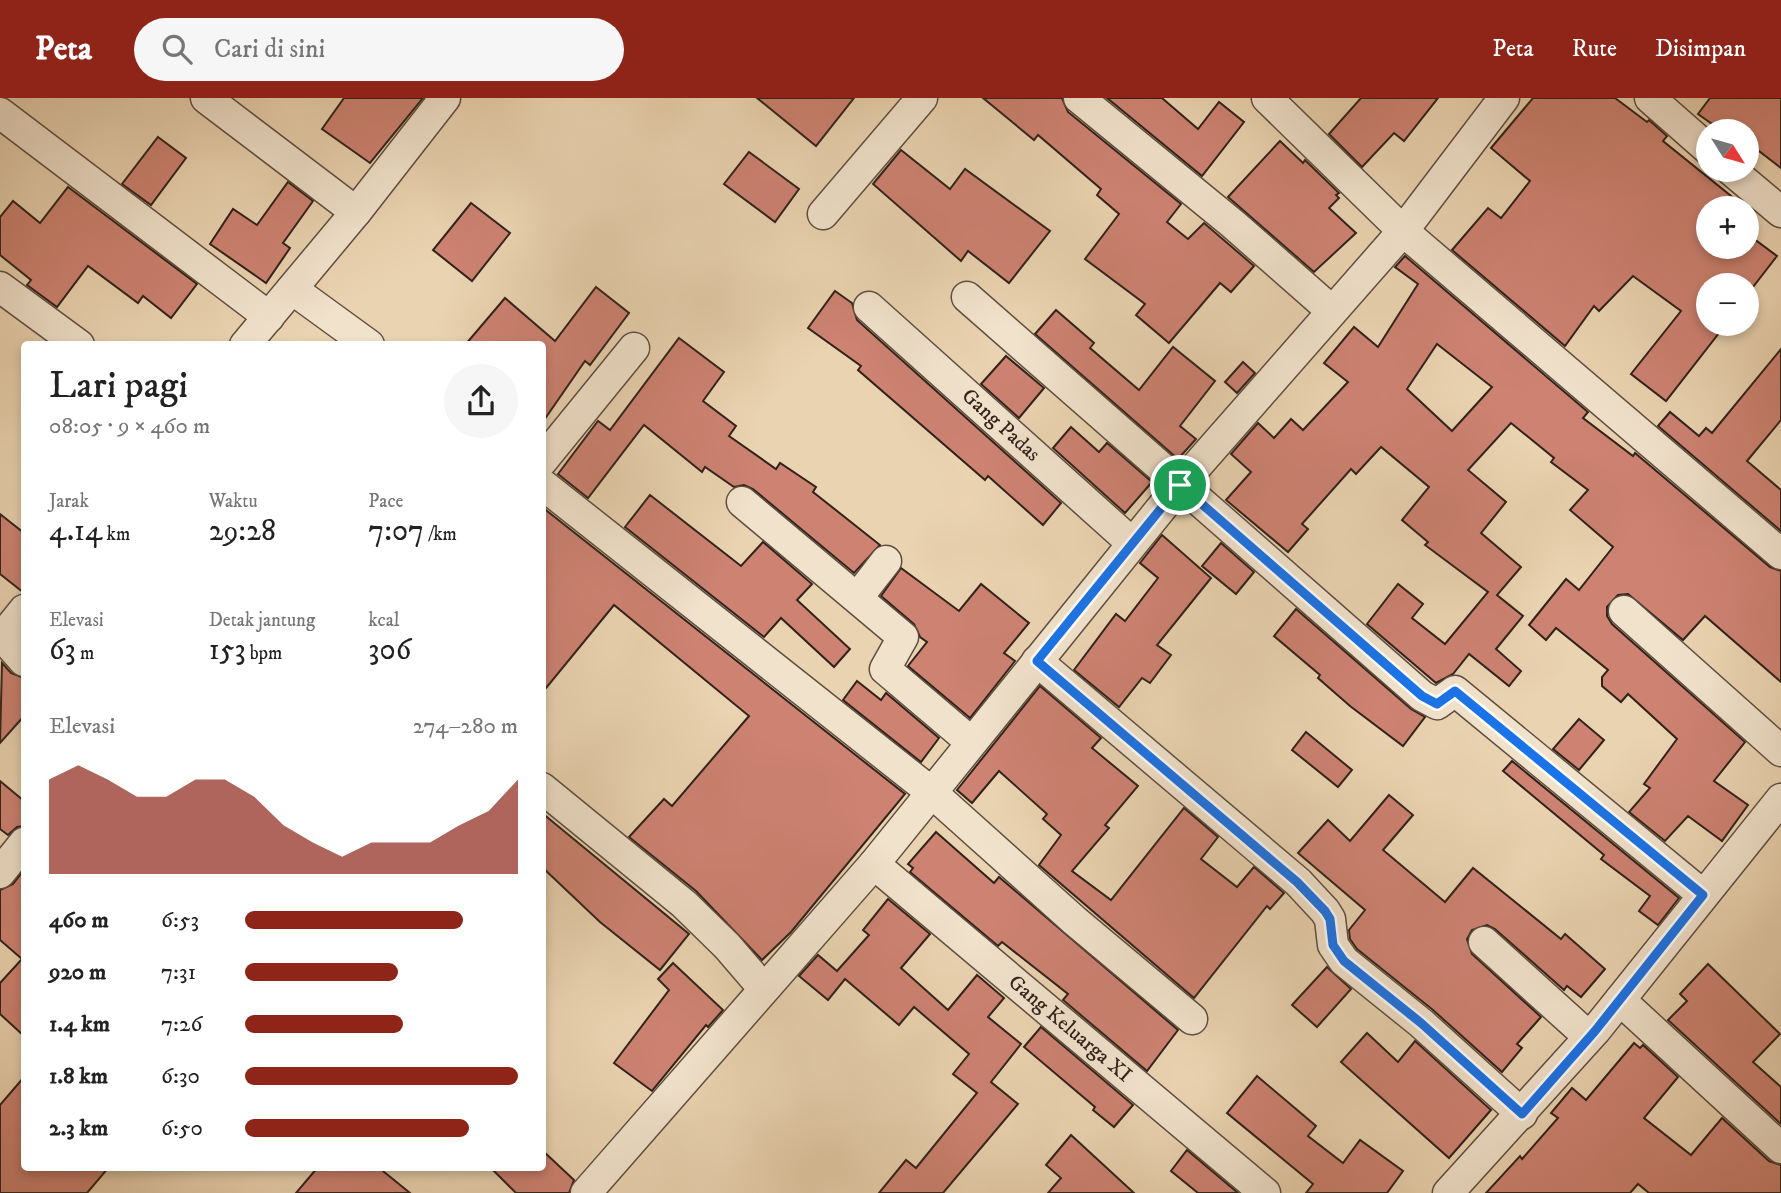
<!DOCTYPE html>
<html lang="id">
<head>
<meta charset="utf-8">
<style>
  body { margin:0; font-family:"IM FELL DW Pica",serif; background:#f6f6f6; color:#222; height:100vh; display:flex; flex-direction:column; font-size:26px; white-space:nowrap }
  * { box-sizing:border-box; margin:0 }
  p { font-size:23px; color:#767676 }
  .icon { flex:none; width:38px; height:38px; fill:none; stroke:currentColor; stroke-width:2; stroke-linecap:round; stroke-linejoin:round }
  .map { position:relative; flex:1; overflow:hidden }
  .side { position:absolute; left:21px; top:243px; width:525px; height:830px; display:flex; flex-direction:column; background:#fff; border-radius:7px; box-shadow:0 4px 10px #0003 }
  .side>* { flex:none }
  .needle { width:46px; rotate:127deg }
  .tools { position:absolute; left:1696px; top:21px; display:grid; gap:14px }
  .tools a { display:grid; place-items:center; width:63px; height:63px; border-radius:50%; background:#fff; box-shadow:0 4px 10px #0003; font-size:35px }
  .pin { position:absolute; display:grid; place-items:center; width:60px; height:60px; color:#fff; margin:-30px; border:4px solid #fff; border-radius:50%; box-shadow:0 2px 7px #0007 }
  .round { display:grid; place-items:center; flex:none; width:74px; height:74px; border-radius:37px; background:#f6f6f6 }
  .summary { display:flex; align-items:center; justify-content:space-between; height:119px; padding:0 28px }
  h1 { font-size:38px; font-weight:600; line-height:52px }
  .metrics { display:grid; grid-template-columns:repeat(3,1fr); gap:10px; height:119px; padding:7px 28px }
  .metrics div { display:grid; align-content:center }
  .metrics b { font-size:30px; font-weight:600 }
  .metrics small { font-size:19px; font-weight:400 }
  .metrics p { font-size:19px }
  .chart { height:196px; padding:14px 28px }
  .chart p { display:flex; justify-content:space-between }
  .chart svg { width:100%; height:126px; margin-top:7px; fill:#8f2418; opacity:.7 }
  ul { padding:0 28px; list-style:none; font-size:23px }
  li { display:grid; grid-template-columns:112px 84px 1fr; align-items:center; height:52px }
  li i { height:18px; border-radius:9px; background:#8f2418 }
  header { display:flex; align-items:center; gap:42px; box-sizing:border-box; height:98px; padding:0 35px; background:#8f2418; color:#fff }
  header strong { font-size:33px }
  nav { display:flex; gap:38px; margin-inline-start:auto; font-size:24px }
  .search { width:490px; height:63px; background:#f6f6f6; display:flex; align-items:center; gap:18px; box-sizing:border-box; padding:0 24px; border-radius:38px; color:#767676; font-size:26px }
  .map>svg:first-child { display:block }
  .building { fill:#cd8272; stroke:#31221a; stroke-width:2; fill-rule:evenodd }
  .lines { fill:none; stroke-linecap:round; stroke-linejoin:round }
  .minor-casing { stroke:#5f4e40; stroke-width:33 }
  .minor { stroke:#f1e2cc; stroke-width:30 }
  .route-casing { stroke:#fff; stroke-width:14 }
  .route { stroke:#1a73e8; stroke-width:9 }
  .labels { text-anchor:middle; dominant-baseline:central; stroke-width:7; stroke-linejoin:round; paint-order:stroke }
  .street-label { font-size:21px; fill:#31221a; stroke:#f1e2cc }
</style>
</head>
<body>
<header>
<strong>Peta</strong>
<div class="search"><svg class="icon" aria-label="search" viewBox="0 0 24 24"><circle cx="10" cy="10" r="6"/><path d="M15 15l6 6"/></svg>Cari di sini</div>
<nav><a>Peta</a><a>Rute</a><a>Disimpan</a></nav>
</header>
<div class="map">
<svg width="1781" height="1095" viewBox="0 0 1781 1095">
  <rect width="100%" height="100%" fill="#ead3b1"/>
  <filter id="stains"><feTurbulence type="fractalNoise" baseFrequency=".00286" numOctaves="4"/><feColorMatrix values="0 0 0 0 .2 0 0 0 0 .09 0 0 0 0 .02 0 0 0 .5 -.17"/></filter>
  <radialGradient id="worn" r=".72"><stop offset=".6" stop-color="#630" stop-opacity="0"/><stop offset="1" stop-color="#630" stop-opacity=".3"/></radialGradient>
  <!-- building -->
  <g class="building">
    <path d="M 344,0 L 423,0 L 370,65 L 322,31 Z"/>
    <path d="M 757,0 L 854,0 L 816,48 Z"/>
    <path d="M 983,0 L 1062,0 L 1068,14 L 1181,106 L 1167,124 L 1188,141 L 1204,125 L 1254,168 L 1231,194 L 1220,185 L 1169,245 L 1136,217 L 1145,206 L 1085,161 L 1119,116 L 1097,97 L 1101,91 L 1038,37 L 1034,42 Z"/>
    <path d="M 1107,0 L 1162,0 L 1198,31 L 1219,4 L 1244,24 L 1202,78 Z"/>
    <path d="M 1361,0 L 1438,0 L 1404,43 L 1394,35 L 1362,69 L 1329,36 Z"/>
    <path d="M 1533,0 L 1615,0 L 1647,24 L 1649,22 L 1667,38 L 1663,43 L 1746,110 L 1708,110 L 1708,149 L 1746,149 L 1746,135 L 1777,158 L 1746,198 L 1746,187 L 1708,187 L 1708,226 L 1726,226 L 1666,303 L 1631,276 L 1681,213 L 1633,178 L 1599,213 L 1594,208 L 1565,248 L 1452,152 L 1488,110 L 1501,120 L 1530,83 L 1491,50 Z"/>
    <path d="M 1710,0 L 1781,0 L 1781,70 L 1746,43 L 1746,33 L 1722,33 L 1698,16 Z"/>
    <path d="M 158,39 L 186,60 L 151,107 L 122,86 Z"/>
    <path d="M 1280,43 L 1303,65 L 1305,62 L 1339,95 L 1336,97 L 1339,100 L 1329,110 L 1356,135 L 1314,174 L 1228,99 Z"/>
    <path d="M 901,52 L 950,91 L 965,71 L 1050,133 L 1009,185 L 968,153 L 961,163 L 873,86 Z"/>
    <path d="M 749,54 L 799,91 L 775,124 L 724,86 Z"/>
    <path d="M 288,84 L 313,103 L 283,145 L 290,150 L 266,185 L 210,146 L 233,111 L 257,127 Z"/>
    <path d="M 68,89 L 197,186 L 171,220 L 143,198 L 138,205 L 88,168 L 57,209 L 27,187 L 31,182 L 0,157 L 0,119 L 13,103 L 40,125 Z"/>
    <path d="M 471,105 L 510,135 L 472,183 L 433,152 Z"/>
    <path d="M 1405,158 L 1588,314 L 1583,320 L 1633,358 L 1635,355 L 1770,469 L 1781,473 L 1781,584 L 1705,518 L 1683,542 L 1628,496 L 1618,497 L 1607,509 L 1607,518 L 1612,526 L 1745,644 L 1714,683 L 1748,707 L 1722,743 L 1688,718 L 1665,743 L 1629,714 L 1650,690 L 1644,686 L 1677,641 L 1628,596 L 1621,604 L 1602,588 L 1602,579 L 1608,572 L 1556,530 L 1546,542 L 1529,527 L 1566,481 L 1579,492 L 1613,449 L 1570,412 L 1588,392 L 1551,364 L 1554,360 L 1511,325 L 1468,372 L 1506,404 L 1481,435 L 1521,469 L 1497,497 L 1523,518 L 1496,551 L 1521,573 L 1509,588 L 1469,556 L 1453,576 L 1436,585 L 1367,526 L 1398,486 L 1423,506 L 1412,520 L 1445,546 L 1488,494 L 1425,447 L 1428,444 L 1402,422 L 1429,389 L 1381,349 L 1356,376 L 1351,371 L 1302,426 L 1308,431 L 1288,454 L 1226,402 L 1251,374 L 1231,356 L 1258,325 L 1274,340 L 1291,321 L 1303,332 L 1348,284 L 1324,265 L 1354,229 L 1378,249 L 1418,186 L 1395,169 ZM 1437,246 L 1492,289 L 1452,333 L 1407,291 Z"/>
    <path d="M 596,189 L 629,215 L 590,267 L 585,263 L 542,325 L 542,247 L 465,247 L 505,200 L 555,243 Z"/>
    <path d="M 835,193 L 852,205 L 857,222 L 1061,405 L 1043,427 L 988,378 L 985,382 L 858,272 L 861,268 L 808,230 Z"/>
    <path d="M 1056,212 L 1094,245 L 1090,250 L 1139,292 L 1173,249 L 1215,283 L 1180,328 L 1196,341 L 1178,361 L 1035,236 Z"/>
    <path d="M 679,240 L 724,274 L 703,303 L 736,328 L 729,338 L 776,371 L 780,365 L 816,389 L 813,394 L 880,447 L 854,475 L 753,391 L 744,387 L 734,389 L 705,369 L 702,374 L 644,327 L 588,400 L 558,376 L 598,323 L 610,332 Z"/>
    <path d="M 1781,251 L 1781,322 L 1747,363 L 1781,392 L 1781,433 L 1658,328 L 1670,314 L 1699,338 L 1706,330 L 1712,335 Z"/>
    <path d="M 1006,258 L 1044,290 L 1019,320 L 981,286 Z"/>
    <path d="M 1243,264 L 1255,275 L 1237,295 L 1225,284 Z"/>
    <path d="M 1071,329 L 1099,354 L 1107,345 L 1152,384 L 1125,415 L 1053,350 Z"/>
    <path d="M 650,397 L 741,468 L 763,444 L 812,486 L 797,502 L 850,551 L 834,569 L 781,520 L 764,539 L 625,429 Z"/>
    <path d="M 542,409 L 905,696 L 791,834 L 762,862 L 696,793 L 629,739 L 664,701 L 672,708 L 749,618 L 614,507 L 542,595 Z"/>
    <path d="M 0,416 L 24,435 L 24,495 L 0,476 Z"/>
    <path d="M 1162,437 L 1211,480 L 1157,547 L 1171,557 L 1150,585 L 1142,580 L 1119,609 L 1074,572 L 1116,516 L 1125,523 L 1158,480 L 1140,465 Z"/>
    <path d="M 1221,445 L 1254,474 L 1236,496 L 1202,468 Z"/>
    <path d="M 901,470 L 959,513 L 981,486 L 1029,525 L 1004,555 L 1015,563 L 970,620 L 908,568 L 927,544 L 920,539 L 914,526 L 881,498 Z"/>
    <path d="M 1296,511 L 1411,611 L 1425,619 L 1403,648 L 1350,608 L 1318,580 L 1320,577 L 1274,538 Z"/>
    <path d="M 2,565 L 11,575 L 24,580 L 24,618 L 0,645 Z"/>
    <path d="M 857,583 L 881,602 L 886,595 L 939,640 L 921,664 L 843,602 Z"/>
    <path d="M 1040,588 L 1101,640 L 1092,650 L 1138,688 L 1105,727 L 1109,730 L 1072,773 L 1111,802 L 1184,710 L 1218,739 L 1201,761 L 1237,789 L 1254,769 L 1284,795 L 1270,811 L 1267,808 L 1194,900 L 1039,767 L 1061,737 L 1043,721 L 1047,716 L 999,673 L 972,705 L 957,692 Z"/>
    <path d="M 1579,621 L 1604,642 L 1579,672 L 1553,651 Z"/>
    <path d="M 1306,634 L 1352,672 L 1338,689 L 1292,652 Z"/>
    <path d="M 1512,663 L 1679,800 L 1658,827 L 1639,813 L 1650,798 L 1601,761 L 1604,757 L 1503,673 Z"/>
    <path d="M 0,683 L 24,703 L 24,728 L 17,729 L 8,737 L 0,731 Z"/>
    <path d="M 1389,697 L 1413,717 L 1383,752 L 1445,804 L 1473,770 L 1561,841 L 1565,836 L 1605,871 L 1581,899 L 1567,888 L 1564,892 L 1495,831 L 1487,827 L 1472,832 L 1467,841 L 1472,856 L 1541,919 L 1517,946 L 1522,950 L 1502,974 L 1433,912 L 1357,851 L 1350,841 L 1349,832 L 1365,812 L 1298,755 L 1328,722 L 1350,743 Z"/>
    <path d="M 542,715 L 689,836 L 660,872 L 600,824 L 542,769 Z"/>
    <path d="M 936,734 L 994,785 L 999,779 L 1178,932 L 1147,973 L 1063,902 L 1068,896 L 1002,844 L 998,848 L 910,774 L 913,770 L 908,766 Z"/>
    <path d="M 24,772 L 24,938 L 0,916 L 0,885 L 22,861 L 0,842 L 0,792 L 13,786 Z"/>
    <path d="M 888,801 L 930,836 L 901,870 L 948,912 L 977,877 L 1004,900 L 988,919 L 1021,946 L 991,984 L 1018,1006 L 943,1095 L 879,1095 L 906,1062 L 916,1070 L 977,995 L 953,976 L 969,956 L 914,909 L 899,927 L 845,881 L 828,902 L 799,878 L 818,857 L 837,873 L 869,837 L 863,832 Z"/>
    <path d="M 673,865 L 723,912 L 708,929 L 706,927 L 652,993 L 614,965 L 669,892 L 658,881 Z"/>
    <path d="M 1708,866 L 1780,936 L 1753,964 L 1781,989 L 1781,1026 L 1668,922 L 1687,903 L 1680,896 Z"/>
    <path d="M 1327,869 L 1351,891 L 1317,929 L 1292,907 Z"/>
    <path d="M 1041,929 L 1133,1007 L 1114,1029 L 1093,1012 L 1095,1009 L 1024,949 Z"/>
    <path d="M 1367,935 L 1398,964 L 1415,943 L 1491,1012 L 1449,1060 L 1341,964 Z"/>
    <path d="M 1634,945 L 1640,950 L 1643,947 L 1678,979 L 1644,1020 L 1691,1057 L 1722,1020 L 1769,1063 L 1781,1067 L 1781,1095 L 1649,1095 L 1638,1086 L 1630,1095 L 1486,1095 L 1520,1058 L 1522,1061 L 1558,1020 L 1551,1015 L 1572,990 L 1586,1002 Z"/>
    <path d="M 1257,978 L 1316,1028 L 1308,1038 L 1343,1065 L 1360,1042 L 1403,1073 L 1387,1095 L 1306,1095 L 1313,1086 L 1227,1015 Z"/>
    <path d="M 24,979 L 24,1069 L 109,1069 L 87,1095 L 0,1095 L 0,1007 Z"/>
    <path d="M 1071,1037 L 1134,1095 L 1048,1095 L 1061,1080 L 1046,1067 Z"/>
    <path d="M 542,1052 L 574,1082 L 569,1095 L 516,1095 L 490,1069 L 542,1069 Z"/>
    <path d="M 1187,1052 L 1238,1095 L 1198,1095 L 1171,1073 Z"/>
    <path d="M 318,1069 L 378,1069 L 410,1095 L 296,1095 Z"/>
  </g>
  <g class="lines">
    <!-- minor casing -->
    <g class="minor-casing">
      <g id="minor">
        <path d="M 206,0 L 356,114"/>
        <path d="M 1079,0 L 1233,126 L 1332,213"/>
        <path d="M 1267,0 L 1403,133 L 1781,456"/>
        <path d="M 1650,0 L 1708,51"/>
        <path d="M 0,15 L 269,219"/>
        <path d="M 1731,72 L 1781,114"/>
        <path d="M 823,116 L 922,0"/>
        <path d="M 0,189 L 79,247"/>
        <path d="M 292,191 L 369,247"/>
        <path d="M 967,199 L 1422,598 L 1437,606 L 1455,593 L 1703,797"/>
        <path id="s1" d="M 869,209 L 1132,445"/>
        <path d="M 245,247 L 356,114 L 445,0"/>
        <path d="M 542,363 L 634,250"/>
        <path d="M 542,386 L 930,693 L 1075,823 L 1192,921"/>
        <path d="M 742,404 L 903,539 L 885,571 L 971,644"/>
        <path d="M 858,499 L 886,463"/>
        <path d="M 1624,513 L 1781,653"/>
        <path d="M 0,536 L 24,563"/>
        <path d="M 0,542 L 24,512"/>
        <path d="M 1037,563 L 1298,784 L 1325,813 L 1330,821 L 1333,847 L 1344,863 L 1421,925 L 1522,1016"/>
        <path d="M 542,690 L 684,806 L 727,848 L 764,891"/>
        <path id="s2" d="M 874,766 L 1265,1095"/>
        <path d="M 0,775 L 24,745"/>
        <path d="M 1484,844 L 1589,939"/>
        <path d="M 1620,902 L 1781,1050"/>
        <path d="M 586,1095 L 874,766 L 1180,387 L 1403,133 L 1504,0"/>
        <path d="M 1448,1095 L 1595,933 L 1781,701"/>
      </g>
    </g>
    <!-- minor -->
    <use href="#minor" class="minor"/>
  </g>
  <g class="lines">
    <!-- route casing -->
    <g class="route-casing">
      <path id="route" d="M 1180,387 L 1422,598 L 1437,606 L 1455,593 L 1703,797 L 1595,933 L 1522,1016 L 1421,925 L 1344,863 L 1333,847 L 1330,821 L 1325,813 L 1297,784 L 1037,563 Z"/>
    </g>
    <!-- route -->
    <use href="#route" class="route"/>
  </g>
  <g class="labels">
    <!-- street labels -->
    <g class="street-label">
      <text stroke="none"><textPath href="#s1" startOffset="177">Gang Padas</textPath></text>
      <text stroke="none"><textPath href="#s2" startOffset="256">Gang Keluarga XI</textPath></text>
    </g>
  </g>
  <rect width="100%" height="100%" filter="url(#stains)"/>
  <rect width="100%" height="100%" fill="url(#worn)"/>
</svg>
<div class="tools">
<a><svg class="needle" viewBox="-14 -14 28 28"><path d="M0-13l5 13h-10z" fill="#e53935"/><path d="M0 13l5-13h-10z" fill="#767676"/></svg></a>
<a>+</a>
<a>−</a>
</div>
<div class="pin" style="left:1180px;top:387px;background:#1e9e55"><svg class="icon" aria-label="arrive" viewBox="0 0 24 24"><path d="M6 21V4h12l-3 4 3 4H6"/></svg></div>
<section class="side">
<div class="summary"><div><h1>Lari pagi</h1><p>08:05 · 9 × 460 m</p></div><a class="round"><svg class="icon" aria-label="share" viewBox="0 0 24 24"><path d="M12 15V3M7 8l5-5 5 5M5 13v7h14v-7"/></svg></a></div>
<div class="metrics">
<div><p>Jarak</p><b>4.14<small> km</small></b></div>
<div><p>Waktu</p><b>29:28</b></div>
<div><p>Pace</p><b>7:07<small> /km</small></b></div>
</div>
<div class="metrics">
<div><p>Elevasi</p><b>63<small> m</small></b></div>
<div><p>Detak jantung</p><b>153<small> bpm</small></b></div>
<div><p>kcal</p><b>306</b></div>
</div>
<div class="chart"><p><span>Elevasi</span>274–280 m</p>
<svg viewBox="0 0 160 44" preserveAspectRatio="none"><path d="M0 44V11L10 6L20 11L30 17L40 17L50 11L60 11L70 17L80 27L90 33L100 38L110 33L120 33L130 33L140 27L150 22L160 11V44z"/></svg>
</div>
<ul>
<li><b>460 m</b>6:53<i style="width:80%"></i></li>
<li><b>920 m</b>7:31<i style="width:56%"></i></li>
<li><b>1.4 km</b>7:26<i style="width:58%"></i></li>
<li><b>1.8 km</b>6:30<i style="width:100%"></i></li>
<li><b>2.3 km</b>6:50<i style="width:82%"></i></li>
</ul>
</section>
</div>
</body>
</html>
